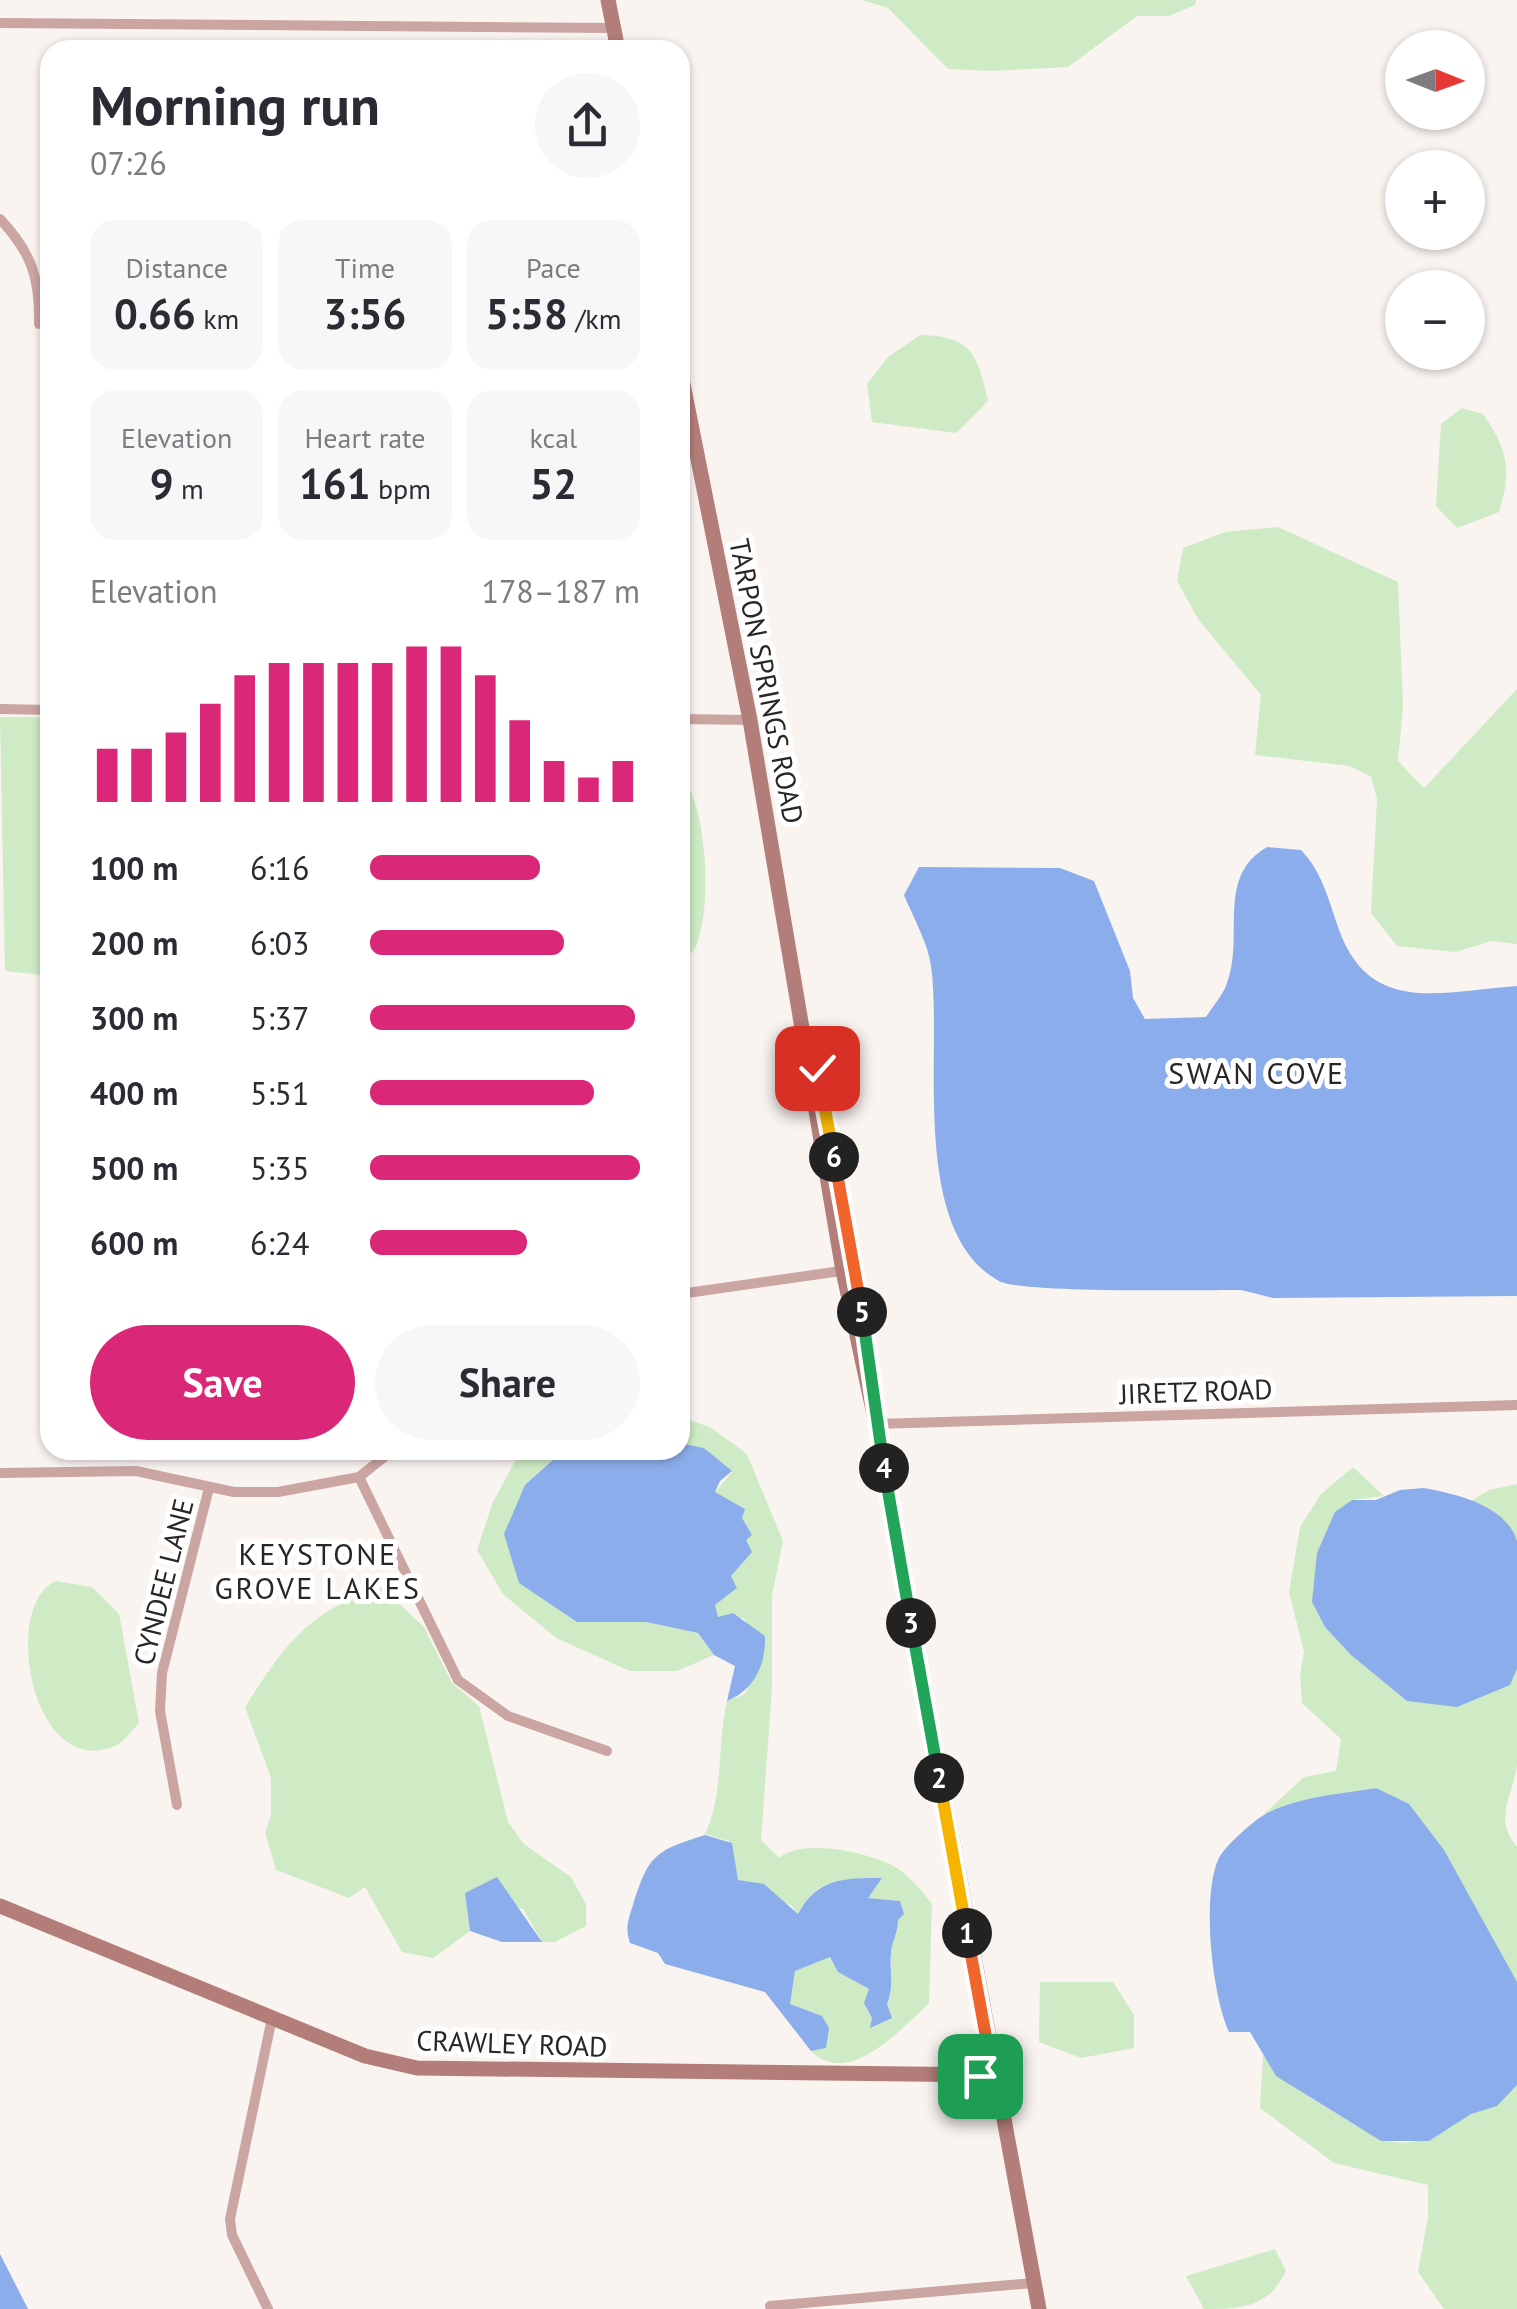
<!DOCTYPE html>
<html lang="en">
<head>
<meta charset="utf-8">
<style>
  body { margin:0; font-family:"PT Sans",sans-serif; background:#f7f7f7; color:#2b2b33; height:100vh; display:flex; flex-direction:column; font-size:38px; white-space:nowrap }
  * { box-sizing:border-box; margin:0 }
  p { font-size:32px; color:#7c7c81 }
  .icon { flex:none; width:55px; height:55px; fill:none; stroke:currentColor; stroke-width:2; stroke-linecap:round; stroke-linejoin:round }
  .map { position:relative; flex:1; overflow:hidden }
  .panel { position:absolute; left:40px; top:40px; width:650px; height:1420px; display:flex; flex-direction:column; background:#fff; border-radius:30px; box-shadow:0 2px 8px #0004 }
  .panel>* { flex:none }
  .needle { width:65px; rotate:91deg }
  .fabs { position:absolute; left:1385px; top:30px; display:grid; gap:20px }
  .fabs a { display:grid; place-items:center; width:100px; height:100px; border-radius:50%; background:#fff; box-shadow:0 2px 8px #0004; font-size:50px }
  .pin { position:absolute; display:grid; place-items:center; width:85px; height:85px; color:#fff; margin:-42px; border-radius:20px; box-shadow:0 5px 15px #0006 }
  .km { position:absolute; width:50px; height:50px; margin:-25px; border-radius:50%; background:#222; color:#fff; font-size:28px; line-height:50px; text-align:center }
  .round { display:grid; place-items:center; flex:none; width:105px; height:105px; border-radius:52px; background:#f7f7f7 }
  .overview { display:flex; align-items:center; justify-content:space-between; height:170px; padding:0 50px }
  h1 { font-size:55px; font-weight:700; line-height:75px }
  .figures { display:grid; grid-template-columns:repeat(3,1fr); gap:15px; height:170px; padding:10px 50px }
  .figures div { display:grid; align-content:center; border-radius:25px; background:#f7f7f7; text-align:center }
  .figures b { font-size:42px; font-weight:700 }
  .figures small { font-size:28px; font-weight:400 }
  .figures p { font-size:28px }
  .chart { height:280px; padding:20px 50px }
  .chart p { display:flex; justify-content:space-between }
  .chart svg { width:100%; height:180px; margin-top:10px; stroke:#db2777; stroke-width:6 }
  .primary-button { display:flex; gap:20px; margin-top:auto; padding:20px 50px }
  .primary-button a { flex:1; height:115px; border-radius:60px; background:#db2777; color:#fff; font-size:40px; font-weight:700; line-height:115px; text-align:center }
  .primary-button a+a { background:#f7f7f7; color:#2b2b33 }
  ul { padding:0 50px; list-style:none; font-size:32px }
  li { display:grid; grid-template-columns:160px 120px 1fr; align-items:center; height:75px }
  li i { height:25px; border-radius:12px; background:#db2777 }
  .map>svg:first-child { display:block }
  .green { fill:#ceebc5 }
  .water { fill:#8cadeb }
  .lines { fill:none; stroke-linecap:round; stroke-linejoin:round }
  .street { stroke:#caa5a1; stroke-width:10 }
  .secondary { stroke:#b37e79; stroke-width:15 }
  .split-1-casing { stroke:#fff; stroke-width:20 }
  .split-2-casing { stroke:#fff; stroke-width:20 }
  .split-3-casing { stroke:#fff; stroke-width:20 }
  .split-4-casing { stroke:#fff; stroke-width:20 }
  .split-5-casing { stroke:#fff; stroke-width:20 }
  .split-6-casing { stroke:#fff; stroke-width:20 }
  .split-7-casing { stroke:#fff; stroke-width:20 }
  .split-1 { stroke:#f0652b; stroke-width:12 }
  .split-2 { stroke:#f5b400; stroke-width:12 }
  .split-3 { stroke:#22a559; stroke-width:12 }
  .split-4 { stroke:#22a559; stroke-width:12 }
  .split-5 { stroke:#22a559; stroke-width:12 }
  .split-6 { stroke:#f0652b; stroke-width:12 }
  .split-7 { stroke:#f5b400; stroke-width:12 }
  .labels { text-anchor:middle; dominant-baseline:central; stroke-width:10; stroke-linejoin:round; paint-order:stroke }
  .street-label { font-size:28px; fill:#292726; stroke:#fff }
  .neighbourhood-label { font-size:30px; letter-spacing:2.5px; fill:#292726; stroke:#fff }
</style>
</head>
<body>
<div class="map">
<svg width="1517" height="2309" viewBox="0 0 1517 2309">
  <rect width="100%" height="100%" fill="#faf4f1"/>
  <!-- green -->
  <g class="green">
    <path d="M 862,0 L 1196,0 L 1195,5 L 1169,16 L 1137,16 L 1068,67 L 993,71 L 948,69 L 888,8 Z"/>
    <path d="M 920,335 C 972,336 977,354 988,401 L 956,433 L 872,422 L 867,384 L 888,357 Z"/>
    <path d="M 1462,408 L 1483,414 C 1508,450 1512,470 1499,512 L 1457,528 L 1436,506 L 1441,424 Z"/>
    <path d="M 1278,527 L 1398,582 L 1403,707 L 1398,761 L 1424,788 L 1517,689 L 1517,944 L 1492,941 L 1455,952 L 1397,946 L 1371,913 L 1377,799 L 1371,777 L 1350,766 L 1255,755 L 1261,695 L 1198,619 L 1177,581 L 1183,548 L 1225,532 Z"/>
    <path d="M 0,717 L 50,717 L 50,976 L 5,971 Z"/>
    <path d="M 680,772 C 707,804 713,907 696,946 C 694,952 685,958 680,963 Z"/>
    <path d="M 680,1417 L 710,1427 L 747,1454 L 783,1541 L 772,1595 L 772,1688 L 761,1840 L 779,1858 C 802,1837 876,1853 900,1870 C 912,1879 923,1892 932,1904 L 929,2003 C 902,2028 849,2089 811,2051 L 826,2048 L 822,2016 L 789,2004 L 794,1971 L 830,1957 L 838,1972 L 869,1989 L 891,2018 L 887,2003 C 896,1984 889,1973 891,1953 C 892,1941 898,1933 898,1919 L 904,1914 L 900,1901 L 867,1898 L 881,1879 C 844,1878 815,1878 798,1915 L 792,1906 L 738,1880 L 729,1841 L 705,1834 C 724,1795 717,1743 727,1701 L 745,1694 L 750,1683 L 749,1625 L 743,1618 L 718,1617 L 715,1605 L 737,1588 L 730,1577 L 745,1540 L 734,1505 L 715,1492 L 732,1472 L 704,1448 L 680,1443 Z"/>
    <path d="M 521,1450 L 564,1450 L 525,1486 L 577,1621 L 646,1622 L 698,1633 L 714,1655 L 677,1671 L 630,1671 L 556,1638 L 503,1594 L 477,1550 L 493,1502 Z"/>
    <path d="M 1353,1467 L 1384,1496 L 1352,1500 L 1317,1553 L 1351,1655 L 1407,1701 L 1441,1702 L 1510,1685 L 1517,1669 C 1517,1700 1517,1733 1517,1765 C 1514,1794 1492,1817 1517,1847 L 1517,1982 L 1481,1922 L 1376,1788 L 1322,1797 L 1263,1815 L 1304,1777 L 1336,1771 L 1341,1739 L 1302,1703 L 1300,1675 L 1304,1652 L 1289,1592 L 1300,1527 L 1321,1494 Z"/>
    <path d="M 1517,1484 L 1517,1540 L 1496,1513 L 1471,1501 L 1489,1490 Z"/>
    <path d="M 56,1581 L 92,1587 L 119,1614 L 139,1723 C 133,1729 125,1741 117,1745 C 32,1784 0,1605 56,1581 Z"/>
    <path d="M 382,1588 L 424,1627 L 452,1683 L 479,1706 L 508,1822 L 524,1844 L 571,1877 L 586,1904 L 586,1926 L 555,1942 L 542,1942 L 523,1909 L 465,1893 L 470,1931 L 433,1958 L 402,1952 L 365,1887 L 349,1898 L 276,1870 L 265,1832 L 271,1816 L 271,1778 L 245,1707 C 285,1645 308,1610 382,1588 Z"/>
    <path d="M 1040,1982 L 1113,1982 L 1134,2015 L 1134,2048 L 1081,2058 L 1039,2042 Z"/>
    <path d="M 1263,2054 C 1279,2080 1301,2092 1327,2108 C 1390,2146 1400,2158 1466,2117 C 1491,2102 1493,2110 1517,2085 L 1517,2309 L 1444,2309 L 1418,2272 L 1428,2217 L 1428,2185 L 1334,2163 L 1260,2108 Z"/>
    <path d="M 1275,2249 L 1286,2271 C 1268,2308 1242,2309 1204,2309 L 1186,2276 Z"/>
  </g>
  <!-- water -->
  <g class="water">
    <path d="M 1267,847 L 1301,850 C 1322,872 1328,898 1338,927 C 1369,1017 1441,991 1517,986 L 1517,1296 L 1273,1298 L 1241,1290 C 1205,1290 1020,1293 999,1281 C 908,1231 943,1049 931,966 C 928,943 913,917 904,895 L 919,867 L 1060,868 L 1094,881 L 1130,971 L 1133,998 L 1145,1019 L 1206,1017 C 1213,1006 1223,995 1227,983 C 1245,937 1215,877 1267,847 Z"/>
    <path d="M 680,1443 L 704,1448 L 732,1471 L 720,1481 L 715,1492 L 745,1509 L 742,1518 L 752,1535 L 746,1540 L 752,1552 L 731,1576 L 737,1588 L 715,1605 L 718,1617 L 733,1613 L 765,1636 C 766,1665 754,1690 727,1701 L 735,1666 L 714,1655 L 698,1633 L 646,1622 L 577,1622 L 519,1583 L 504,1534 L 525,1485 L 564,1450 L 680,1450 Z"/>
    <path d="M 1424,1488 C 1456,1494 1506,1505 1517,1541 C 1517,1560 1517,1643 1517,1669 L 1510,1685 L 1457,1707 L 1407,1701 L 1351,1655 L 1325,1627 L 1312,1602 L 1317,1553 L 1335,1512 L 1352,1500 L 1376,1500 L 1400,1490 Z"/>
    <path d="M 1376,1788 L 1409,1804 L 1444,1850 L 1517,1982 L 1517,2085 L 1497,2106 L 1471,2114 L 1429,2141 L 1381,2141 L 1276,2076 L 1250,2032 L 1229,2032 C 1212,1996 1201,1894 1219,1858 C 1225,1846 1252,1822 1264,1815 C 1295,1797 1341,1794 1376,1788 Z"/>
    <path d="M 705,1835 L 732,1843 L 738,1880 L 764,1884 L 798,1914 C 817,1878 844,1878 882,1878 L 868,1898 L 900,1901 L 904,1914 L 898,1920 C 898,1933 892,1941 891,1953 C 889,1973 895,1984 887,2004 L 892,2018 L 870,2028 L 872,2018 L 864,2003 L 869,1989 L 838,1972 L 830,1957 L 795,1971 L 790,2004 L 822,2016 L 829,2028 L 826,2048 L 811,2051 L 765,1992 L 665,1964 L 658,1953 L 630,1943 C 625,1928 628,1920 633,1905 C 649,1854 655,1851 705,1835 Z"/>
    <path d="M 497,1877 L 542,1942 L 502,1942 L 470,1931 L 465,1893 Z"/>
    <path d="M 0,2254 L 28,2309 L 0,2309 Z"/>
  </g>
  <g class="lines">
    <!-- street -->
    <g class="street">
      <path d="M 0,23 L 613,28"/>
      <path d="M 0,219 C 32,253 40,279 39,324"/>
      <path d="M 0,709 L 50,710"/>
      <path d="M 680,719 L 750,720"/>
      <path d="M 680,1294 L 848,1270"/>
      <path d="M 876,1424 L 1517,1405"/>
      <path d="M 0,1473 L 136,1471 L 234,1492 L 278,1492 L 359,1477 L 393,1450"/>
      <path d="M 359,1477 L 458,1680 L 508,1716 L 607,1751"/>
      <path d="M 177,1805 L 160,1711 L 162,1673 L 209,1488"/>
      <path d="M 770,2306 L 1033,2283"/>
      <path d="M 268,2309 L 232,2235 L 230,2219 L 272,2018"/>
    </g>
    <!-- secondary -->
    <g class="secondary">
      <path d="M 608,0 L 618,50"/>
      <path d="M 680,369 L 750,720 L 843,1271 L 876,1424 L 1039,2309"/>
      <path d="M 820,1083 L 864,1326"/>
      <path d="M 0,1906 L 365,2056 L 417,2068 L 993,2075"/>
    </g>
  </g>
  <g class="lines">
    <!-- split-1 casing -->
    <g class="split-1-casing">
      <path id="split-1" d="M 967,1933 L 993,2075 L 980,2076"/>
    </g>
    <!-- split-2 casing -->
    <g class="split-2-casing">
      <path id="split-2" d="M 939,1778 L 967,1933"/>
    </g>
    <!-- split-3 casing -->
    <g class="split-3-casing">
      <path id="split-3" d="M 911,1623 L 939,1778"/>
    </g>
    <!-- split-4 casing -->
    <g class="split-4-casing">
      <path id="split-4" d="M 884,1468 L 911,1623"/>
    </g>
    <!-- split-5 casing -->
    <g class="split-5-casing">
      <path id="split-5" d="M 862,1312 L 884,1468"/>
    </g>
    <!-- split-6 casing -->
    <g class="split-6-casing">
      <path id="split-6" d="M 834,1157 L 862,1312"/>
    </g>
    <!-- split-7 casing -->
    <g class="split-7-casing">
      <path id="split-7" d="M 817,1068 L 834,1157"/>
    </g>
    <!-- split-1 -->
    <use href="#split-1" class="split-1"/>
    <!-- split-2 -->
    <use href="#split-2" class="split-2"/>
    <!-- split-3 -->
    <use href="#split-3" class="split-3"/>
    <!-- split-4 -->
    <use href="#split-4" class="split-4"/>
    <!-- split-5 -->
    <use href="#split-5" class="split-5"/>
    <!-- split-6 -->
    <use href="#split-6" class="split-6"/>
    <!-- split-7 -->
    <use href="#split-7" class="split-7"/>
  </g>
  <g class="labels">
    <!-- street labels -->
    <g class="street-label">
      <text transform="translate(767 681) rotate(79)">TARPON SPRINGS ROAD</text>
      <text transform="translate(1196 1391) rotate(-2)">JIRETZ ROAD</text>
      <text transform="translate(163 1582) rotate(-76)">CYNDEE LANE</text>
      <text transform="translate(512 2043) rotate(2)">CRAWLEY ROAD</text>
    </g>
    <!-- neighbourhood labels -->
    <g class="neighbourhood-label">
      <text x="1257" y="1072">SWAN COVE</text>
      <text x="318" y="1553">KEYSTONE<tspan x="318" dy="34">GROVE LAKES</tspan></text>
    </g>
  </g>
</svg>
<div class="fabs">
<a><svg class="needle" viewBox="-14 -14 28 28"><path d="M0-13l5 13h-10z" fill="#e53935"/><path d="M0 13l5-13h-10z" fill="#7c7c81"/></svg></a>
<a>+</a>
<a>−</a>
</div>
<div class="pin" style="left:980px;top:2076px;background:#1e9e55"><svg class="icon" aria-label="arrive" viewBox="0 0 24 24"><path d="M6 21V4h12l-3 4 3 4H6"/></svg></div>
<div class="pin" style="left:817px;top:1068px;background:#d93025"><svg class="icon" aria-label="check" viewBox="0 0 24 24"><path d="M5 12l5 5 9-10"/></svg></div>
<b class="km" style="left:967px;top:1933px">1</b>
<b class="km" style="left:939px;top:1778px">2</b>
<b class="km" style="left:911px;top:1623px">3</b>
<b class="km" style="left:884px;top:1468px">4</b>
<b class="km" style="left:862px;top:1312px">5</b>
<b class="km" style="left:834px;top:1157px">6</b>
<section class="panel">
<div class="overview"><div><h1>Morning run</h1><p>07:26</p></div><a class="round"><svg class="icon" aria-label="share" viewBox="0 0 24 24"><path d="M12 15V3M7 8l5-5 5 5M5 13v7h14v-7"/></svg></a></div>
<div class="figures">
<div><p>Distance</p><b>0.66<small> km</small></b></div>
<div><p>Time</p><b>3:56</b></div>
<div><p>Pace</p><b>5:58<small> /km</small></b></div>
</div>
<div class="figures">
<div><p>Elevation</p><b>9<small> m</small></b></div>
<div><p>Heart rate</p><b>161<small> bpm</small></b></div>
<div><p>kcal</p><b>52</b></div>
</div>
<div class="chart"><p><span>Elevation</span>178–187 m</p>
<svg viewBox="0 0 160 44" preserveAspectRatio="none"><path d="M5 44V31M15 44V31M25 44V27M35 44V20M45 44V13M55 44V10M65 44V10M75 44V10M85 44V10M95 44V6M105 44V6M115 44V13M125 44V24M135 44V34M145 44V38M155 44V34"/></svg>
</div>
<ul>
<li><b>100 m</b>6:16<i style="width:63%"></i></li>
<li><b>200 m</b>6:03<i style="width:72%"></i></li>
<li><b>300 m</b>5:37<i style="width:98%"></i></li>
<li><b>400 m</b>5:51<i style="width:83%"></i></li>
<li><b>500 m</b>5:35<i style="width:100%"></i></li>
<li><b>600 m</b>6:24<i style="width:58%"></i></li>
</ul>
<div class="primary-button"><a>Save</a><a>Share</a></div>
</section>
</div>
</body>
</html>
